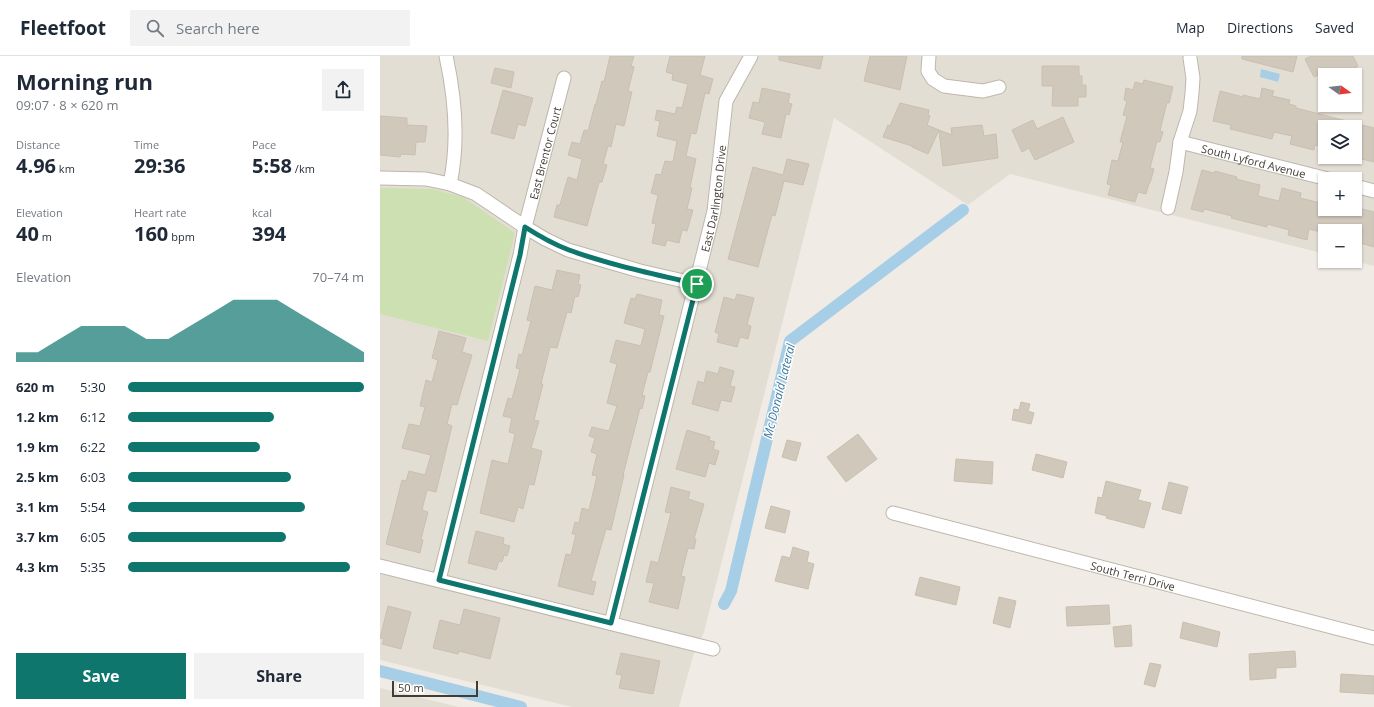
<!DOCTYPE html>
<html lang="en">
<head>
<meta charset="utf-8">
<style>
  body { margin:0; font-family:"Open Sans",sans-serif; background:#f2f2f3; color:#1f2937; height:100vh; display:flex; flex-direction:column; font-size:15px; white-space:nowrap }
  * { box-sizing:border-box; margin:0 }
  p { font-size:13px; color:#747a83 }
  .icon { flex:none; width:22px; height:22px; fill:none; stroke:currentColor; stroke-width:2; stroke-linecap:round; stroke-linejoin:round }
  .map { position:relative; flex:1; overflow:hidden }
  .side { display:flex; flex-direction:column; background:#fff; width:380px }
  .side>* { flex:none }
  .needle { width:26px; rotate:104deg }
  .buttons { position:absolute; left:938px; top:12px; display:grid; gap:8px }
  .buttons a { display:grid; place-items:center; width:44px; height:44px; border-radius:0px; background:#fff; box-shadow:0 1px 3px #0004; font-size:20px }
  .scale { position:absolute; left:12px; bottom:10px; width:86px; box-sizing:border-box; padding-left:4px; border:2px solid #423c35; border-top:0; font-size:11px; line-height:14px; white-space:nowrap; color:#423c35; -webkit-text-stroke:3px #fff; paint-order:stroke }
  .pin { position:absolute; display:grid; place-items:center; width:34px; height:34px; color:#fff; margin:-17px; border:2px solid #fff; border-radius:50%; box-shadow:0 1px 4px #0007 }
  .round { display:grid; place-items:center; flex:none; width:42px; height:42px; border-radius:0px; background:#f2f2f3 }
  .summary { display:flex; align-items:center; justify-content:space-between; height:68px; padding:0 16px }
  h1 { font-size:22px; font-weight:700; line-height:30px }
  .stats { display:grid; grid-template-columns:repeat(3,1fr); gap:6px; height:68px; padding:4px 16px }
  .stats div { display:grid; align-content:center }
  .stats b { font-size:20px; font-weight:700 }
  .stats small { font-size:11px; font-weight:400 }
  .stats p { font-size:11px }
  .chart { height:112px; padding:8px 16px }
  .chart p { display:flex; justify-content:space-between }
  .chart svg { width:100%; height:72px; margin-top:4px; fill:#0f766e; opacity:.7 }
  .primary-button { display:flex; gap:8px; margin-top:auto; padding:8px 16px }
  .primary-button a { flex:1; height:46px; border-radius:0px; background:#0f766e; color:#fff; font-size:16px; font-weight:700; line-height:46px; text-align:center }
  .primary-button a+a { background:#f2f2f3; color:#1f2937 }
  ul { padding:0 16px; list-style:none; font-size:13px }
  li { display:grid; grid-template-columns:64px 48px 1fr; align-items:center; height:30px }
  li i { height:10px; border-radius:5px; background:#0f766e }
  header { display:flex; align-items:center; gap:24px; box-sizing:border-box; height:56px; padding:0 20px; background:#fff; border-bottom:1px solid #e0e1e3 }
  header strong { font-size:19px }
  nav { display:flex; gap:22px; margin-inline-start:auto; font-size:14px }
  .search { width:280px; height:36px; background:#f2f2f3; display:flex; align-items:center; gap:10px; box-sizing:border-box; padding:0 14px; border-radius:0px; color:#747a83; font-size:15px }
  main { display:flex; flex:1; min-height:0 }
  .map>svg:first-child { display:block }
  .residential { fill:#e3ded3; fill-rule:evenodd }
  .green { fill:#cce0b2 }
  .water { fill:#a7cee7 }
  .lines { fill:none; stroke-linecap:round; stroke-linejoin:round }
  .canal { stroke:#a7cee7; stroke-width:12 }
  .building { fill:#d0c8bb; stroke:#cabfb0 }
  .street-casing { stroke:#bdb7ab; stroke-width:15 }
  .street { stroke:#fff; stroke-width:13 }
  .route-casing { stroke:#fff; stroke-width:8 }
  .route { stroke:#0f766e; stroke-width:5 }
  .labels { text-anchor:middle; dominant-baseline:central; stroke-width:3; stroke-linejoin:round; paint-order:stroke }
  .street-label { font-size:11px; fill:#423c35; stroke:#fff }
  .water-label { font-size:12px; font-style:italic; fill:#3b77a0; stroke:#fff }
</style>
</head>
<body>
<header>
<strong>Fleetfoot</strong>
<div class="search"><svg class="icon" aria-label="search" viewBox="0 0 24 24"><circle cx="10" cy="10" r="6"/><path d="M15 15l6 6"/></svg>Search here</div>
<nav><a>Map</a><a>Directions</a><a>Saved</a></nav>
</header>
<main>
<section class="side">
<div class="summary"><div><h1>Morning run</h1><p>09:07 · 8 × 620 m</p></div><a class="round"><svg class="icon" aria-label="share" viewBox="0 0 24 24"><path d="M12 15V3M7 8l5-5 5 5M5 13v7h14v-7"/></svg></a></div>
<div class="stats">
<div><p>Distance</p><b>4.96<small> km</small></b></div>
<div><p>Time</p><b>29:36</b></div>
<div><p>Pace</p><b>5:58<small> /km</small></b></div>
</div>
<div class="stats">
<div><p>Elevation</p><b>40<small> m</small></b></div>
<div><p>Heart rate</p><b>160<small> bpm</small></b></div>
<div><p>kcal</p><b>394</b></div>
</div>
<div class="chart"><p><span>Elevation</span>70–74 m</p>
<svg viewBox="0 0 160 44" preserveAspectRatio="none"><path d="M0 44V38L10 38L20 30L30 22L40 22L50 22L60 30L70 30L80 22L90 14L100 6L110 6L120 6L130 14L140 22L150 30L160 38V44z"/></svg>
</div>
<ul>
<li><b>620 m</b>5:30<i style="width:100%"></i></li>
<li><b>1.2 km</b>6:12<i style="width:62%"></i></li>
<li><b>1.9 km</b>6:22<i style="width:56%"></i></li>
<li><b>2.5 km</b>6:03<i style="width:69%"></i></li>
<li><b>3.1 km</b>5:54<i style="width:75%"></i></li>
<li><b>3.7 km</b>6:05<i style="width:67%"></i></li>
<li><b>4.3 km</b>5:35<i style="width:94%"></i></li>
</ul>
<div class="primary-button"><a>Save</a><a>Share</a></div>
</section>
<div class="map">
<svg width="994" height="651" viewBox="0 0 994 651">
  <rect width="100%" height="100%" fill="#f0ece5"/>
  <!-- residential -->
  <g class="residential">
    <path d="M 0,0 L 994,0 L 994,210 L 973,205 L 975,205 L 975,175 L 945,175 L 945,198 L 630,118 L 588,149 L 454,62 L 324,576 L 313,600 L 299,651 L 192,651 L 0,604 ZM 945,19 L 975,19 L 975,49 L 945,49 ZM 945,71 L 975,71 L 975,101 L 945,101 ZM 945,123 L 975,123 L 975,153 L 945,153 Z"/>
    <path d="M 0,632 L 79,651 L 0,651 Z"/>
  </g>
  <!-- green -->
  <path class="green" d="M 0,132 L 52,133 L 83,141 L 135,177 L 108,285 L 0,258 Z"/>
  <!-- water -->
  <path class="water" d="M 881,13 L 900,18 L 898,26 L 880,21 Z"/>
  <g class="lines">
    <!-- canal -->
    <g class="canal">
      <path d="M 344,548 L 351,535 L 410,285 L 583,154"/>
      <path d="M 0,615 L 141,651"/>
    </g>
  </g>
  <!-- building -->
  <g class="building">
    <path d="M 230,0 L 254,0 L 251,10 L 254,11 L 248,35 L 252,36 L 244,70 L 236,68 L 231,91 L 228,90 L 223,108 L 227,109 L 222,126 L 219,126 L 207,170 L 174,161 L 177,149 L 180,149 L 188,121 L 197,124 L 202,103 L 188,99 L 192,86 L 200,88 L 204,74 L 208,75 L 215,48 L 216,48 L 222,25 L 224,26 Z"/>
    <path d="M 290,0 L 325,0 L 320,19 L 333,23 L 329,38 L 325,37 L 316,78 L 311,77 L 306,100 L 316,103 L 310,131 L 312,132 L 307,153 L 313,154 L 307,175 L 302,174 L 299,187 L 287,184 L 285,190 L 272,187 L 276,168 L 272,167 L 278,139 L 271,137 L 276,118 L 281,119 L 285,105 L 293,106 L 297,85 L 277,80 L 280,65 L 275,64 L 277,54 L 295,58 L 297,51 L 302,52 L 308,28 L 292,24 L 293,18 L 286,16 Z"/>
    <path d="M 399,0 L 443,0 L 440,13 L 399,4 Z"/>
    <path d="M 490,0 L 527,0 L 520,34 L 484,25 Z"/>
    <path d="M 862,0 L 917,0 L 913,16 L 862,3 Z"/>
    <path d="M 931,0 L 973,0 L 978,10 L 962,19 L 943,19 L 942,17 L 934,21 L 925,3 Z"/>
    <path d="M 662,10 L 699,10 L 699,20 L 702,20 L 702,29 L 706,29 L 706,41 L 698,41 L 698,50 L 672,50 L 673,30 L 662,30 Z"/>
    <path d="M 115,12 L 134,16 L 131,32 L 111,27 Z"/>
    <path d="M 764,24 L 793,31 L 789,47 L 787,46 L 780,75 L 783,76 L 780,86 L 777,85 L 770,112 L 774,113 L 770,127 L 769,127 L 766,138 L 758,136 L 755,146 L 728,139 L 731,129 L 727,128 L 732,104 L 738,105 L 743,86 L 740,86 L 747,60 L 743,59 L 747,45 L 744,44 L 746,32 L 753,34 L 755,26 L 763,28 Z"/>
    <path d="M 382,32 L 410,38 L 408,47 L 412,48 L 409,59 L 406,58 L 401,82 L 382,78 L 385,66 L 369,62 L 373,46 L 379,47 Z"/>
    <path d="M 882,32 L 894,35 L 892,40 L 910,44 L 909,48 L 916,50 L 916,52 L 994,72 L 994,106 L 973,101 L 975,101 L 975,71 L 945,71 L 945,84 L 943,91 L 935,89 L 934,94 L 910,88 L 912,80 L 894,76 L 892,83 L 850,73 L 851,69 L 833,65 L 840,35 L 863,41 L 863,39 L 880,43 Z"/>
    <path d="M 123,34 L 153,42 L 145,70 L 138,68 L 134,83 L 111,77 Z"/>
    <path d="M 520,47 L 549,54 L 548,59 L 550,60 L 547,69 L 559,74 L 548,98 L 532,91 L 532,90 L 503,81 L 508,69 L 510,70 Z"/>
    <path d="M 0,60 L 27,62 L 27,69 L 47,70 L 45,86 L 36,86 L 35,99 L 21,98 L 20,101 L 0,99 Z"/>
    <path d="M 683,61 L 694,86 L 655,104 L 649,92 L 642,96 L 632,74 L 653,64 L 657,73 Z"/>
    <path d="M 602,69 L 604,80 L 616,78 L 618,102 L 563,110 L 559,74 L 572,79 L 571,72 Z"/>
    <path d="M 407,103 L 429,108 L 423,129 L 404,125 L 395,160 L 392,159 L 378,211 L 348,203 L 373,111 L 403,119 Z"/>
    <path d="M 822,114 L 834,117 L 835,115 L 857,121 L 856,123 L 880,129 L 878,140 L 899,145 L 902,132 L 921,137 L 920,142 L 945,148 L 945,153 L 982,153 L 994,156 L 994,191 L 980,187 L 983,175 L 945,175 L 945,177 L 929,173 L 927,184 L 908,179 L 909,174 L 887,168 L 887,171 L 851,162 L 852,160 L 824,153 L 823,156 L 811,153 Z"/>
    <path d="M 177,214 L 200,219 L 198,228 L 201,229 L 198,241 L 195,240 L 191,257 L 187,256 L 177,292 L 170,291 L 161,328 L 163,328 L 154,364 L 159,365 L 151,392 L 162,395 L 154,429 L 149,428 L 143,453 L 138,451 L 134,466 L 100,457 L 112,404 L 128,408 L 135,378 L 129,376 L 132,362 L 123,360 L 128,342 L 132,343 L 140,313 L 136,312 L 139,298 L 142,299 L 151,265 L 147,264 L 155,230 L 172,234 Z"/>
    <path d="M 257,238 L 282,244 L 279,259 L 284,260 L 270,316 L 268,316 L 262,339 L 265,340 L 262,353 L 260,352 L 243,419 L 244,419 L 231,474 L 226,473 L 211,525 L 216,526 L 213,539 L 178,530 L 186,498 L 191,499 L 196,478 L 192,478 L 195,466 L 199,467 L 202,452 L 209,454 L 217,420 L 212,419 L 217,398 L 211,396 L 215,382 L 209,380 L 212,371 L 229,375 L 237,350 L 227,347 L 237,308 L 230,306 L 236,284 L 261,290 L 265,273 L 244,267 L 251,242 L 255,243 Z"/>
    <path d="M 357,238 L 374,242 L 367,269 L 371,270 L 368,283 L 360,281 L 357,291 L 337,286 L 339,278 L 335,276 L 344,241 L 355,244 Z"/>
    <path d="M 59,275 L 86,282 L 82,296 L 92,299 L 77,349 L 72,348 L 67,368 L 72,370 L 56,436 L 47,434 L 42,454 L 48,456 L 41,483 L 43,484 L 40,497 L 6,488 L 22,424 L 26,425 L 29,415 L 45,419 L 51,399 L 22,392 L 29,368 L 40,370 L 45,351 L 40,350 L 46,324 L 52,326 L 58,304 L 52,302 Z"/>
    <path d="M 340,311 L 354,315 L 350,330 L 355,331 L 351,346 L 341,344 L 338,355 L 312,348 L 318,325 L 324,327 L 327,315 L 338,318 Z"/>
    <path d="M 641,346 L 650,348 L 648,355 L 654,357 L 651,368 L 632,364 L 634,353 L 639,354 Z"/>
    <path d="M 307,374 L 330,381 L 329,384 L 335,386 L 333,393 L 339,395 L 335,409 L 329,407 L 325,421 L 296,413 Z"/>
    <path d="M 478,378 L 497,403 L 466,426 L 447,401 Z"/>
    <path d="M 407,384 L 421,387 L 416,405 L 402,401 Z"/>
    <path d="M 656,398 L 687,406 L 683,422 L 652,414 Z"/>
    <path d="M 576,403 L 613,406 L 612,428 L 574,425 Z"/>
    <path d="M 726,425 L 761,434 L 758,444 L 771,447 L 764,472 L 726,462 L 727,460 L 715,457 L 718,441 L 722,442 Z"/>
    <path d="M 789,426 L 808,431 L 801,458 L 782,453 Z"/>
    <path d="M 291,431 L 310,436 L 308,443 L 324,448 L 314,483 L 316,483 L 314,493 L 308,492 L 301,520 L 305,521 L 298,553 L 269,546 L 274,527 L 266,526 L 271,505 L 278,507 L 291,457 L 285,456 Z"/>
    <path d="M 391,450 L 410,455 L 405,477 L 385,472 Z"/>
    <path d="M 96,475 L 124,482 L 123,488 L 130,490 L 127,500 L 124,499 L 122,506 L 119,505 L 116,514 L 88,507 Z"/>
    <path d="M 413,491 L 429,496 L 427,506 L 434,508 L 428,533 L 395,525 L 402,500 L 410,502 Z"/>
    <path d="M 540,521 L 580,531 L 576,549 L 535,539 Z"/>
    <path d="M 619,541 L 636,545 L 630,572 L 613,567 Z"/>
    <path d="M 729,549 L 730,568 L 687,570 L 686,551 Z"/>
    <path d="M 8,550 L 31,556 L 21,593 L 2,588 L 4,583 L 0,582 Z"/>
    <path d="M 84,553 L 120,562 L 110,603 L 79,595 L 78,598 L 53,592 L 60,564 L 80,569 Z"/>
    <path d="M 803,566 L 840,576 L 837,591 L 800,582 Z"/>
    <path d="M 751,569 L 752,590 L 735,591 L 733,571 Z"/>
    <path d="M 915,595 L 916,611 L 896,612 L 896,622 L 870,624 L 869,598 Z"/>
    <path d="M 241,597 L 280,605 L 273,638 L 239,632 L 242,619 L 236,618 Z"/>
    <path d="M 770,607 L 781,609 L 775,631 L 764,628 Z"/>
    <path d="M 961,618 L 994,620 L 994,638 L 960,636 Z"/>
  </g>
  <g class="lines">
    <!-- street casing -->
    <g class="street-casing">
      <g id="street">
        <path d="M 66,0 C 75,41 79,86 70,128"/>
        <path d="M 549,0 L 548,15 L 553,23 L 564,30 L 603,35 L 619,31"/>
        <path id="s1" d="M 800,86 L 948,123"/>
        <path d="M 0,122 L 46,123 L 70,128 L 96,138 L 145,171 L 165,183 L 188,194 L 260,215 L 317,228"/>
        <path d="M 975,130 L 994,135"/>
        <path d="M 788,152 L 796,116 L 800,86 L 810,55 L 812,37 L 813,22 L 810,2"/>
        <path id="s2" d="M 513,457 L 994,582"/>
        <path d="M 0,510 L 333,593"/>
        <path id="s3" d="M 59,524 L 140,199 L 145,171 L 184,22"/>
        <path id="s4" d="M 231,567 L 334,155 L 346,45 L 371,0"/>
      </g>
    </g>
    <!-- street -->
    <use href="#street" class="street"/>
  </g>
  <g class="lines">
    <!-- route casing -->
    <g class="route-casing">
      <path id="route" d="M 145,171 C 159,180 173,188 189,194 C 230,209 274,218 317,228 L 231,567 L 59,524 L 140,199 Z"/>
    </g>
    <!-- route -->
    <use href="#route" class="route"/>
  </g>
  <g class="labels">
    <!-- street labels -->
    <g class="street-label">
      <text stroke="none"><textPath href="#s3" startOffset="440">East Brentor Court</textPath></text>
      <text stroke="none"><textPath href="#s1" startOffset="76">South Lyford Avenue</textPath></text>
      <text stroke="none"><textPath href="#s4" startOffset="437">East Darlington Drive</textPath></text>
      <text stroke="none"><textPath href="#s2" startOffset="248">South Terri Drive</textPath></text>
    </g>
    <!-- water labels -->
    <g class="water-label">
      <text transform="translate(399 335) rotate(-76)">Mc Donald Lateral</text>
    </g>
  </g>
</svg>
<div class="buttons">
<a><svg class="needle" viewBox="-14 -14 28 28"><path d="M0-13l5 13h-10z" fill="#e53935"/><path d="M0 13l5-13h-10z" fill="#747a83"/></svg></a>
<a><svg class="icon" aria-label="layers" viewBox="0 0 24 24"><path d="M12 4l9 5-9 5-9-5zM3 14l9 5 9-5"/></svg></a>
<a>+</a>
<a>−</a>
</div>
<div class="scale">50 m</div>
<div class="pin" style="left:317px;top:228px;background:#1e9e55"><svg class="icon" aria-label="arrive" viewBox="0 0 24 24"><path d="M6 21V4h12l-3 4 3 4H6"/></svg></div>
</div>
</main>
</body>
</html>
